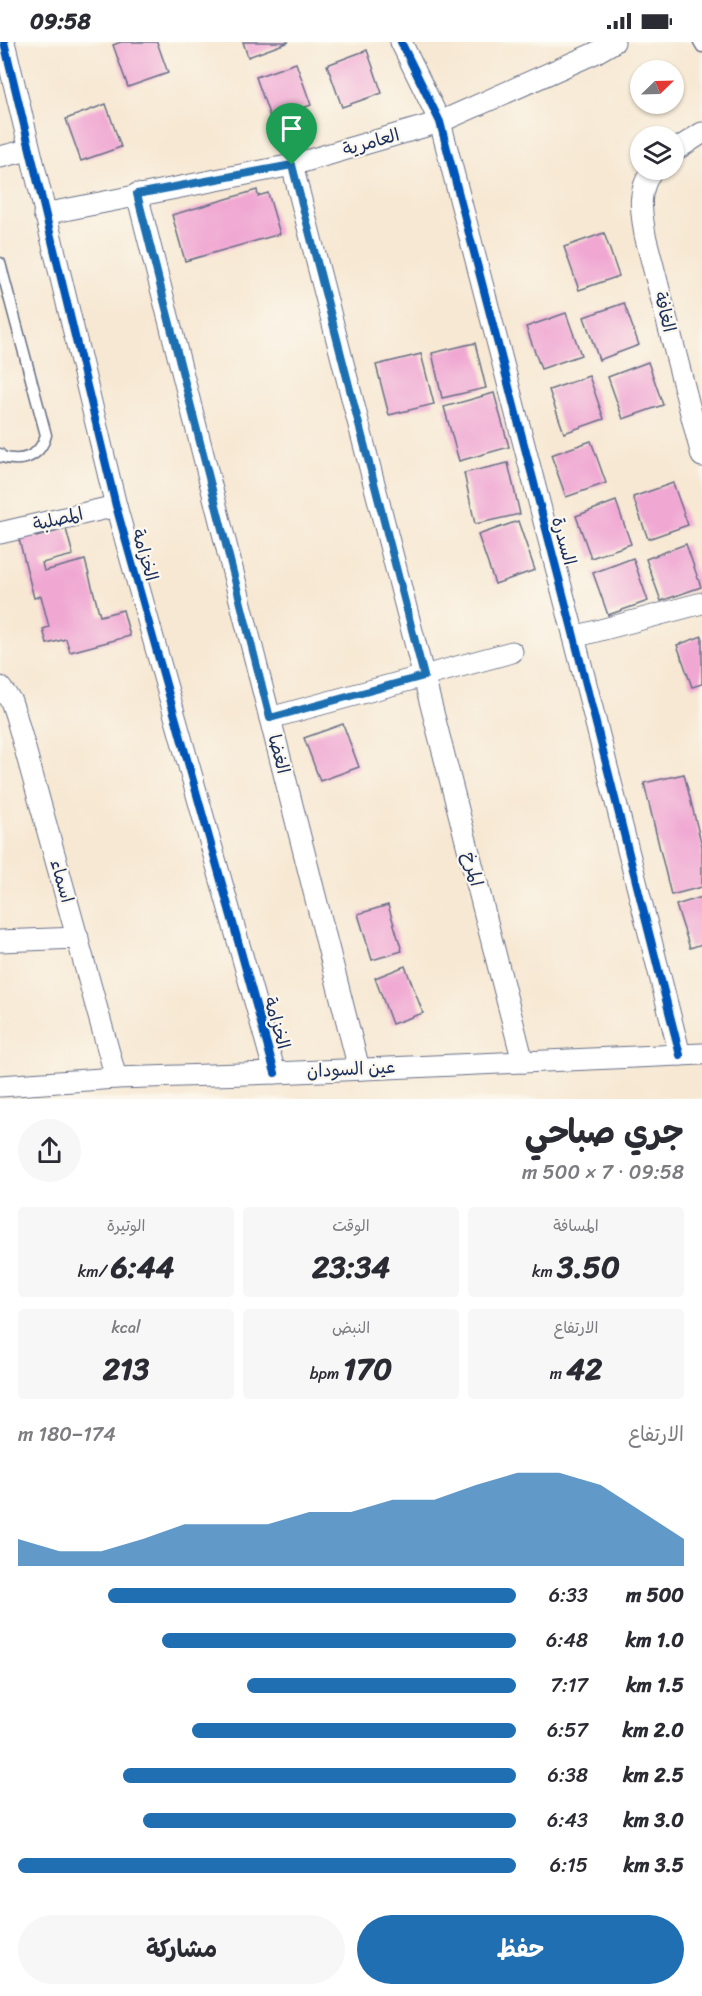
<!DOCTYPE html>
<html lang="ar">
<head>
<meta charset="utf-8">
<style>
  body { margin:0; font-family:Sriracha,"Playpen Sans Arabic",sans-serif; background:#f7f7f7; color:#2b2b33; direction:rtl; height:100vh; display:flex; flex-direction:column; font-size:22px; white-space:nowrap }
  * { box-sizing:border-box; margin:0 }
  p { font-size:20px; color:#7c7c81 }
  .icon { flex:none; width:33px; height:33px; fill:none; stroke:currentColor; stroke-width:2; stroke-linecap:round; stroke-linejoin:round }
  .map { position:relative; height:1057px; overflow:hidden; direction:ltr }
  .side { display:flex; flex-direction:column; background:#fff; flex:1 }
  .side>* { flex:none }
  .needle { width:39px; rotate:67deg }
  .buttons { position:absolute; left:630px; top:18px; display:grid; gap:12px }
  .buttons a { display:grid; place-items:center; width:54px; height:54px; border-radius:50%; background:#fff; box-shadow:0 2px 4px #0004; font-size:30px }
  .pin { position:absolute; display:grid; place-items:center; width:51px; height:51px; color:#fff; margin:-62px -26px; border-radius:50% 50% 50% 0; rotate:-45deg; box-shadow:0 0 6px #0007 }
  .pin .icon { rotate:45deg }
  .round { display:grid; place-items:center; flex:none; width:63px; height:63px; border-radius:32px; background:#f7f7f7 }
  .headline { display:flex; align-items:center; justify-content:space-between; height:102px; padding:0 18px }
  h1 { font-size:33px; font-weight:700; line-height:45px }
  .figures { display:grid; grid-template-columns:repeat(3,1fr); gap:9px; height:102px; padding:6px 18px }
  .figures div { display:grid; align-content:center; border-radius:6px; background:#f7f7f7; text-align:center }
  .figures b { font-size:30px; font-weight:700 }
  .figures small { font-size:16px; font-weight:400 }
  .figures p { font-size:16px }
  .chart { height:168px; padding:12px 18px }
  .chart p { display:flex; justify-content:space-between }
  .chart svg { width:100%; height:108px; margin-top:6px; fill:#1f6fb2; opacity:.7 }
  .button { display:flex; gap:12px; margin-top:auto; padding:12px 18px }
  .button a { flex:1; height:69px; border-radius:36px; background:#1f6fb2; color:#fff; font-size:24px; font-weight:700; line-height:69px; text-align:center }
  .button a+a { background:#f7f7f7; color:#2b2b33 }
  ul { padding:0 18px; list-style:none; font-size:20px }
  li { display:grid; grid-template-columns:96px 72px 1fr; align-items:center; height:45px }
  li i { height:15px; border-radius:8px; background:#1f6fb2 }
  .status { display:flex; justify-content:space-between; align-items:center; height:42px; padding:0 30px; background:#fff; direction:ltr }
  .status svg { height:16px; fill:currentColor }
  .map>svg:first-child { display:block }
  .building { fill:#f0a8d3 }
  .lines { fill:none; stroke-linecap:round; stroke-linejoin:round }
  .service-casing { stroke:#687087; stroke-width:13 }
  .minor-casing { stroke:#687087; stroke-width:23 }
  .service { stroke:#fff; stroke-width:10 }
  .minor { stroke:#fff; stroke-width:21 }
  .cycleway-casing { stroke:#fbf7ec; stroke-width:11 }
  .cycleway { stroke:#0057b8; stroke-width:8 }
  .route-casing { stroke:#fff; stroke-width:12 }
  .route { stroke:#1f6fb2; stroke-width:8 }
  .labels { text-anchor:middle; dominant-baseline:central; stroke-width:4.5; stroke-linejoin:round; paint-order:stroke }
  .street-label { font-size:18px; fill:#1b2f5e; stroke:#fbf7ec }
</style>
</head>
<body>
<div class="status"><b>09:58</b><svg viewBox="0 0 49 12"><path d="M0 12V9h3v3zM5 12V6h3v6zM10 12V3h3v9zM15 12V0h3v12zM26 1h20v11H26zM47 4h2v5h-2z"/></svg></div>
<div class="map">
<svg width="702" height="1057" viewBox="0 0 702 1057">
  <rect width="100%" height="100%" fill="#fbf7ec"/>
  <filter id="ink" filterUnits="userSpaceOnUse"><feTurbulence type="fractalNoise" baseFrequency=".0167" numOctaves="2"/><feDisplacementMap in="SourceGraphic" scale="12" xChannelSelector="R" yChannelSelector="G"/><feConvolveMatrix kernelMatrix="1 2 1 2 8 2 1 2 1" color-interpolation-filters="sRGB"/></filter>
  <filter id="wash" filterUnits="userSpaceOnUse"><feTurbulence type="fractalNoise" baseFrequency=".008" numOctaves="4" result="noise"/><feDisplacementMap in="SourceGraphic" scale="24" xChannelSelector="R" yChannelSelector="G"/><feGaussianBlur stdDeviation="1.35" result="paint"/><feColorMatrix in="noise" values="0 0 0 0 0 0 0 0 0 0 0 0 0 0 0 0 0 1.4 0 .05"/><feComposite in="paint" operator="in"/></filter>
  <g filter="url(#wash)">
    <rect width="100%" height="100%" fill="#f7e8d3"/>
    <g id="blocks">
      <!-- building -->
      <g class="building">
        <path d="M 121,0 L 157,0 L 168,31 L 128,45 L 113,3 Z"/>
        <path d="M 243,0 L 289,0 L 248,15 Z"/>
        <path d="M 367,8 L 382,51 L 342,65 L 327,23 Z"/>
        <path d="M 296,21 L 311,63 L 271,78 L 256,35 Z"/>
        <path d="M 106,62 L 121,105 L 81,119 L 66,77 Z"/>
        <path d="M 257,148 L 258,154 L 268,151 L 280,192 L 185,219 L 172,173 Z"/>
        <path d="M 604,191 L 619,234 L 579,248 L 564,205 Z"/>
        <path d="M 624,261 L 639,303 L 599,318 L 584,275 Z"/>
        <path d="M 566,271 L 581,313 L 541,327 L 526,285 Z"/>
        <path d="M 475,301 L 486,346 L 442,356 L 432,311 Z"/>
        <path d="M 421,312 L 434,362 L 389,373 L 376,323 Z"/>
        <path d="M 648,320 L 663,363 L 623,377 L 608,335 Z"/>
        <path d="M 589,334 L 604,377 L 564,391 L 549,348 Z"/>
        <path d="M 494,351 L 509,405 L 459,419 L 444,365 Z"/>
        <path d="M 591,399 L 606,441 L 566,455 L 551,413 Z"/>
        <path d="M 508,421 L 520,472 L 475,482 L 464,431 Z"/>
        <path d="M 673,441 L 688,483 L 648,497 L 633,455 Z"/>
        <path d="M 616,459 L 631,502 L 591,516 L 576,474 Z"/>
        <path d="M 518,479 L 535,528 L 495,542 L 478,493 Z"/>
        <path d="M 66,487 L 73,513 L 42,521 L 44,529 L 85,518 L 100,574 L 123,568 L 130,594 L 70,610 L 66,597 L 47,602 L 43,587 L 49,585 L 41,554 L 34,556 L 19,497 L 35,492 L 36,495 Z"/>
        <path d="M 686,502 L 701,545 L 661,559 L 646,517 Z"/>
        <path d="M 633,516 L 648,559 L 608,573 L 593,531 Z"/>
        <path d="M 702,594 L 702,642 L 692,645 L 677,603 Z"/>
        <path d="M 343,682 L 359,725 L 320,739 L 304,696 Z"/>
        <path d="M 684,732 L 702,804 L 702,845 L 671,853 L 644,741 Z"/>
        <path d="M 702,855 L 702,902 L 690,906 L 676,863 Z"/>
        <path d="M 388,863 L 402,909 L 372,918 L 358,872 Z"/>
        <path d="M 405,924 L 423,971 L 392,982 L 375,936 Z"/>
      </g>
    </g>
  </g>
  <g filter="url(#ink)">
    <use href="#blocks" fill-opacity="0" stroke="#687087" stroke-width="1.5"/>
    <g class="lines">
      <!-- service casing -->
      <g class="service-casing">
        <g id="service">
          <path d="M 699,0 L 702,5"/>
          <path d="M 0,221 L 46,393 C 40,415 22,421 2,415 L 0,412"/>
        </g>
      </g>
      <!-- minor casing -->
      <g class="minor-casing">
        <g id="minor">
          <path d="M 4,0 L 116,464 L 275,1031"/>
          <path d="M 401,0 L 440,80 L 570,579 L 680,1013"/>
          <path d="M 674,109 L 702,91"/>
          <path d="M 0,115 L 28,108"/>
          <path d="M 292,123 L 523,1020"/>
          <path d="M 652,128 C 637,151 641,167 645,193 L 702,414"/>
          <path d="M 137,152 L 359,1027"/>
          <path d="M 44,172 L 292,123 L 440,80 L 595,11 L 614,0"/>
          <path d="M 0,491 L 116,464"/>
          <path d="M 574,595 L 702,561"/>
          <path d="M 0,645 L 11,659 L 16,674 L 116,1036"/>
          <path d="M 270,676 L 512,610"/>
          <path d="M 0,899 L 78,896"/>
          <path d="M 0,1044 L 116,1036 L 275,1031 L 702,1012"/>
        </g>
      </g>
      <!-- service -->
      <use href="#service" class="service"/>
      <!-- minor -->
      <use href="#minor" class="minor"/>
      <!-- cycleway casing -->
      <g class="cycleway-casing">
        <g id="cycleway">
          <path d="M 4,0 L 116,464 L 275,1031"/>
          <path d="M 401,0 L 440,80 L 570,579 L 680,1013"/>
        </g>
      </g>
      <!-- cycleway -->
      <use href="#cycleway" class="cycleway"/>
    </g>
  </g>
  <g class="lines" filter="url(#ink)">
    <!-- route casing -->
    <g class="route-casing">
      <path id="route" d="M 292,123 L 424,634 L 270,676 L 137,152 Z"/>
    </g>
    <!-- route -->
    <use href="#route" class="route"/>
  </g>
  <g class="labels">
    <!-- street labels -->
    <g class="street-label">
      <text transform="translate(371 100) rotate(-16)">العامرية</text>
      <text transform="translate(665 270) rotate(76)">الغافة</text>
      <text transform="translate(58 477) rotate(-13)">المصلبة</text>
      <text transform="translate(564 499) rotate(75)">السدرة</text>
      <text transform="translate(145 513) rotate(74)">الخزامة</text>
      <text transform="translate(279 712) rotate(76)">الغضا</text>
      <text transform="translate(473 827) rotate(76)">المرخ</text>
      <text transform="translate(62 839) rotate(74)">اسماء</text>
      <text transform="translate(277 981) rotate(74)">الخزامة</text>
      <text transform="translate(351 1027) rotate(-3)">عين السودان</text>
    </g>
  </g>
</svg>
<div class="buttons">
<a><svg class="needle" viewBox="-14 -14 28 28"><path d="M0-13l5 13h-10z" fill="#e53935"/><path d="M0 13l5-13h-10z" fill="#7c7c81"/></svg></a>
<a><svg class="icon" aria-label="layers" viewBox="0 0 24 24"><path d="M12 4l9 5-9 5-9-5zM3 14l9 5 9-5"/></svg></a>
</div>
<div class="pin" style="left:292px;top:123px;background:#1e9e55"><svg class="icon" aria-label="arrive" viewBox="0 0 24 24"><path d="M6 21V4h12l-3 4 3 4H6"/></svg></div>
</div>
<section class="side">
<div class="headline"><div><h1>جري صباحي</h1><p>09:58 · 7 × 500 m</p></div><a class="round"><svg class="icon" aria-label="share" viewBox="0 0 24 24"><path d="M12 15V3M7 8l5-5 5 5M5 13v7h14v-7"/></svg></a></div>
<div class="figures">
<div><p>المسافة</p><b>3.50<small> km</small></b></div>
<div><p>الوقت</p><b>23:34</b></div>
<div><p>الوتيرة</p><b>6:44<small> /km</small></b></div>
</div>
<div class="figures">
<div><p>الارتفاع</p><b>42<small> m</small></b></div>
<div><p>النبض</p><b>170<small> bpm</small></b></div>
<div><p>kcal</p><b>213</b></div>
</div>
<div class="chart"><p><span>الارتفاع</span>174–180 m</p>
<svg viewBox="0 0 160 44" preserveAspectRatio="none"><path d="M0 44V33L10 38L20 38L30 33L40 27L50 27L60 27L70 22L80 22L90 17L100 17L110 11L120 6L130 6L140 11L150 22L160 33V44z"/></svg>
</div>
<ul>
<li><b>500 m</b>6:33<i style="width:82%"></i></li>
<li><b>1.0 km</b>6:48<i style="width:71%"></i></li>
<li><b>1.5 km</b>7:17<i style="width:54%"></i></li>
<li><b>2.0 km</b>6:57<i style="width:65%"></i></li>
<li><b>2.5 km</b>6:38<i style="width:79%"></i></li>
<li><b>3.0 km</b>6:43<i style="width:75%"></i></li>
<li><b>3.5 km</b>6:15<i style="width:100%"></i></li>
</ul>
<div class="button"><a>حفظ</a><a>مشاركة</a></div>
</section>
</body>
</html>
